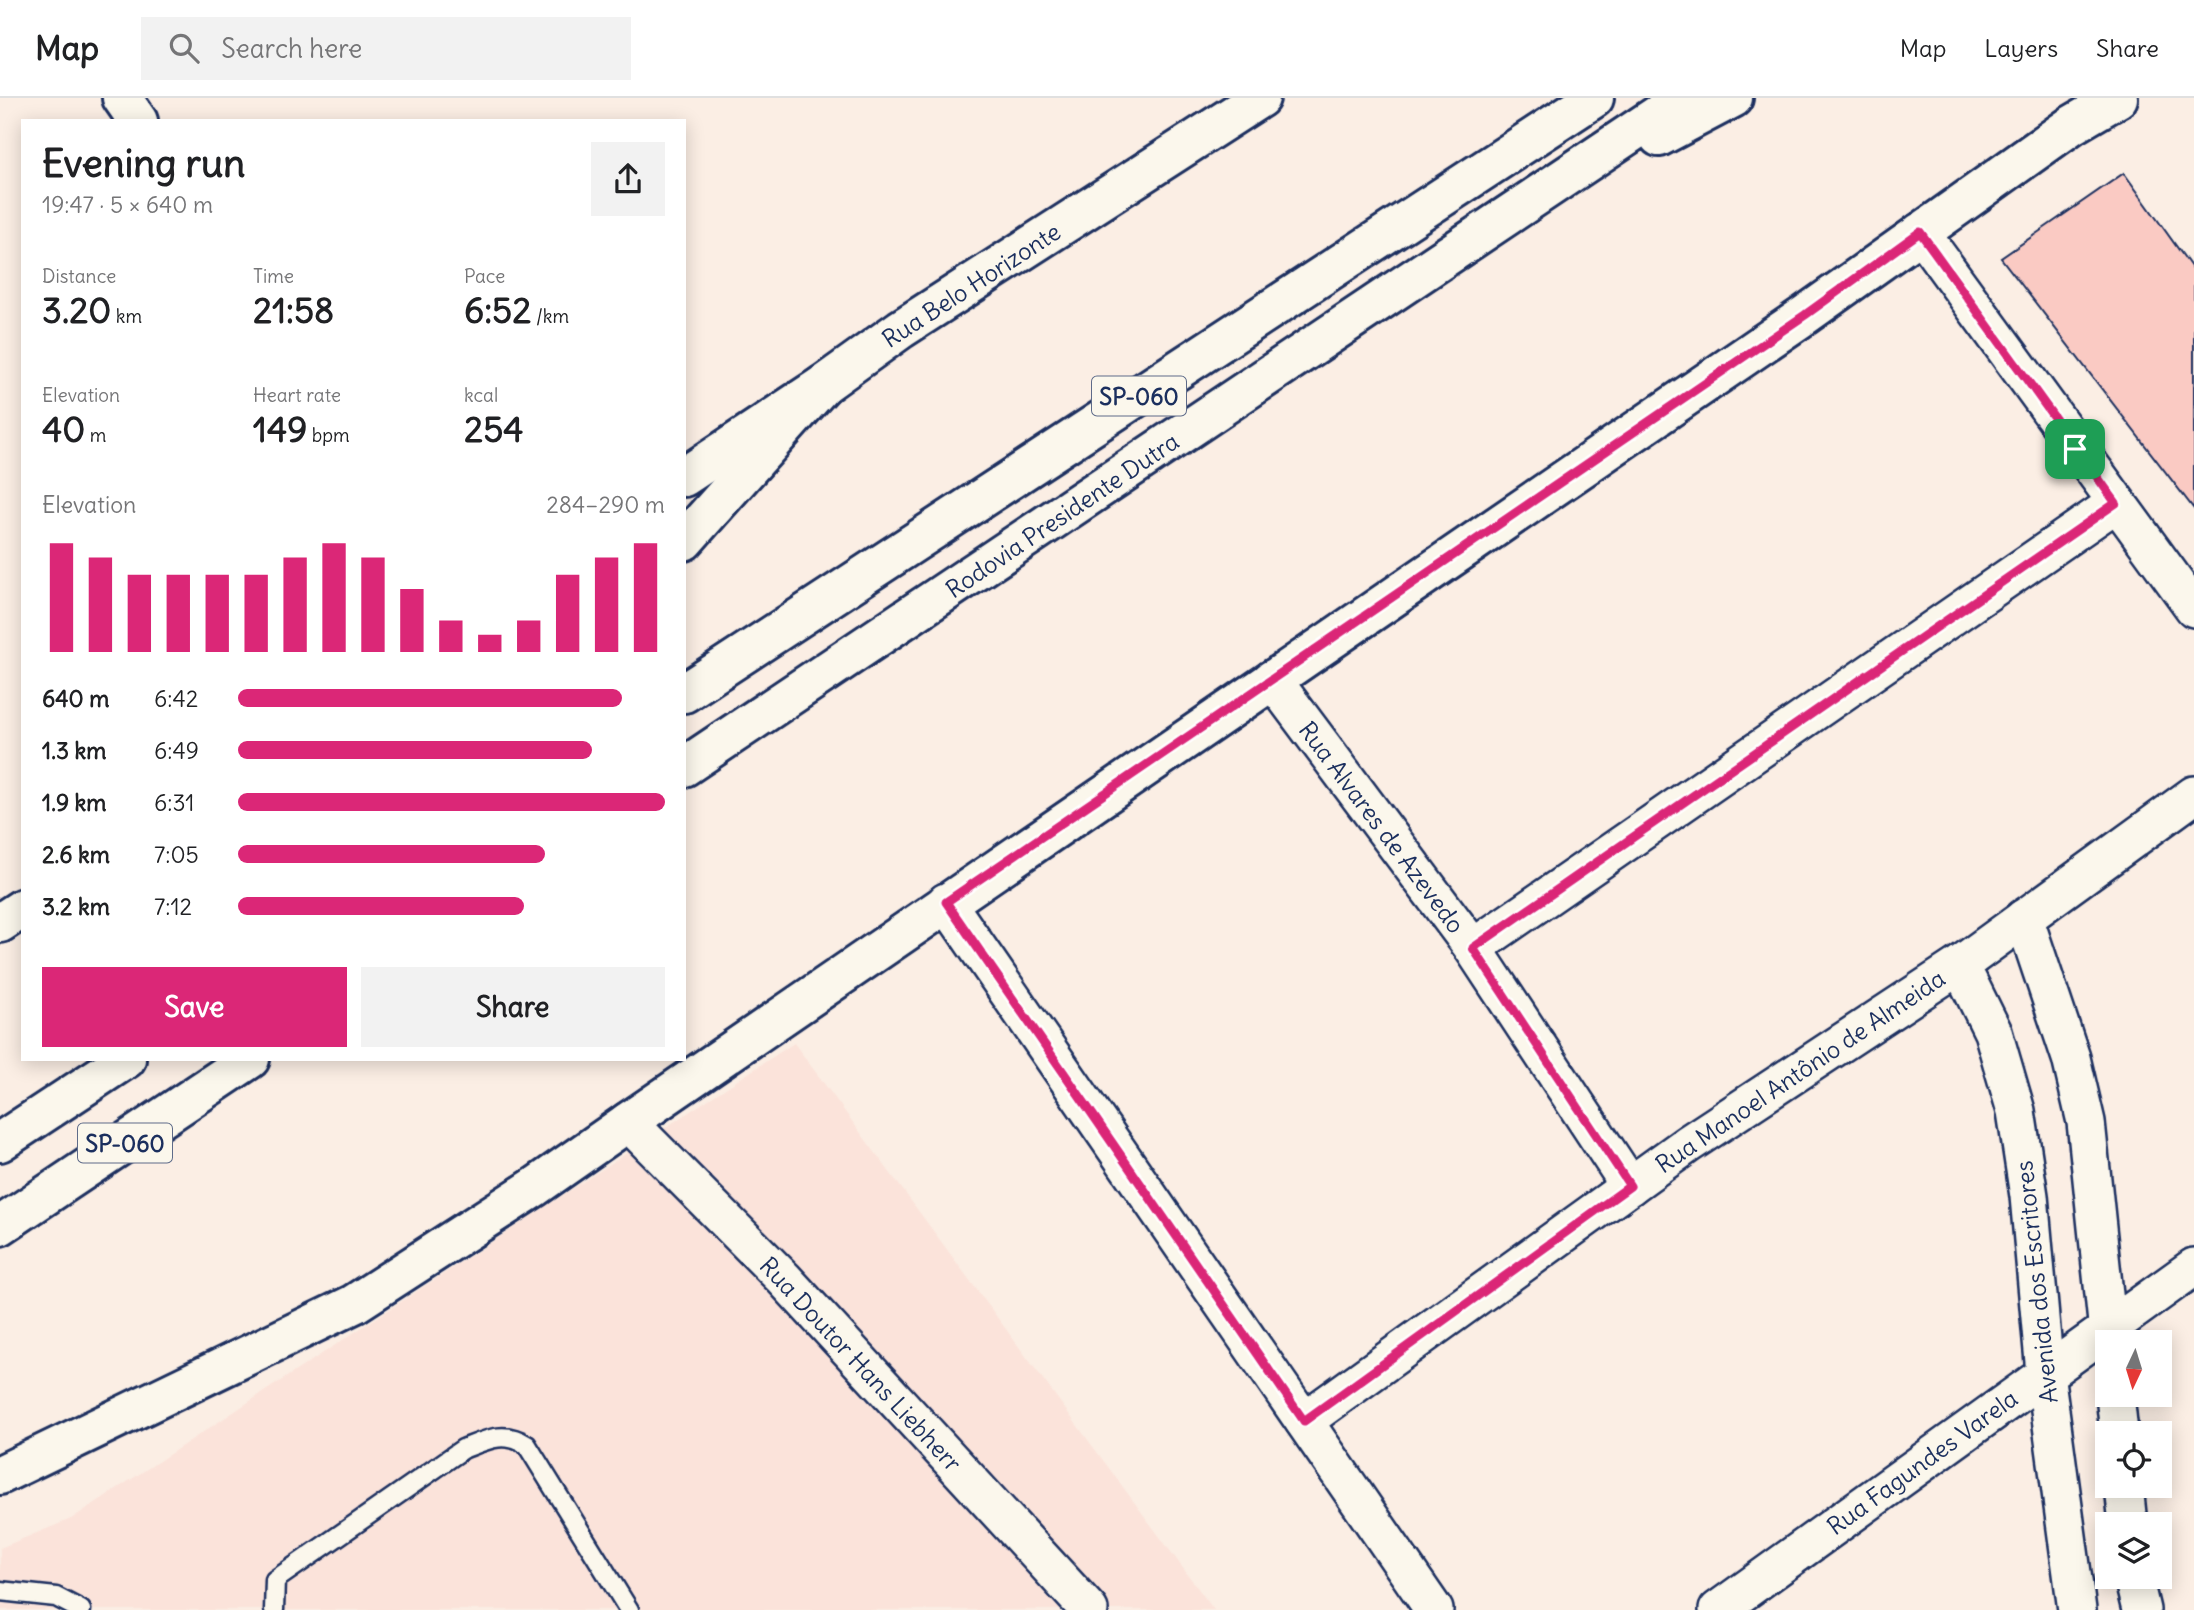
<!DOCTYPE html>
<html lang="en">
<head>
<meta charset="utf-8">
<style>
  body { margin:0; font-family:Delius,sans-serif; background:#f2f2f2; color:#202124; height:100vh; display:flex; flex-direction:column; font-size:26px; white-space:nowrap }
  * { box-sizing:border-box; margin:0 }
  p { font-size:23px; color:#757577 }
  .icon { flex:none; width:38px; height:38px; fill:none; stroke:currentColor; stroke-width:2; stroke-linecap:round; stroke-linejoin:round }
  .map { position:relative; flex:1; overflow:hidden }
  .side { position:absolute; left:21px; top:21px; width:665px; height:942px; display:flex; flex-direction:column; background:#fff; border-radius:0px; box-shadow:0 4px 18px #0003 }
  .side>* { flex:none }
  .needle { width:46px; rotate:184deg }
  .tools { position:absolute; left:2095px; top:1232px; display:grid; gap:14px }
  .tools a { display:grid; place-items:center; width:77px; height:77px; border-radius:0px; background:#fff; box-shadow:0 4px 18px #0003; font-size:35px }
  .pin { position:absolute; display:grid; place-items:center; width:60px; height:60px; color:#fff; margin:-30px; border-radius:14px; box-shadow:0 4px 10px #0006 }
  .round { display:grid; place-items:center; flex:none; width:74px; height:74px; border-radius:0px; background:#f2f2f2 }
  .head { display:flex; align-items:center; justify-content:space-between; height:119px; padding:0 21px }
  h1 { font-size:38px; font-weight:800; line-height:52px }
  .stats { display:grid; grid-template-columns:repeat(3,1fr); gap:10px; height:119px; padding:7px 21px }
  .stats div { display:grid; align-content:center }
  .stats b { font-size:35px; font-weight:800 }
  .stats small { font-size:19px; font-weight:400 }
  .stats p { font-size:19px }
  .chart { height:196px; padding:14px 21px }
  .chart p { display:flex; justify-content:space-between }
  .chart svg { width:100%; height:126px; margin-top:7px; stroke:#db2777; stroke-width:6 }
  .cta { display:flex; gap:14px; margin-top:auto; padding:14px 21px }
  .cta a { flex:1; height:80px; border-radius:0px; background:#db2777; color:#fff; font-size:28px; font-weight:800; line-height:80px; text-align:center }
  .cta a+a { background:#f2f2f2; color:#202124 }
  ul { padding:0 21px; list-style:none; font-size:23px }
  li { display:grid; grid-template-columns:112px 84px 1fr; align-items:center; height:52px }
  li i { height:18px; border-radius:9px; background:#db2777 }
  header { display:flex; align-items:center; gap:42px; box-sizing:border-box; height:98px; padding:0 35px; background:#fff; border-bottom:2px solid #e0e0e0 }
  header strong { font-size:33px }
  nav { display:flex; gap:38px; margin-inline-start:auto; font-size:24px }
  .search { width:490px; height:63px; background:#f2f2f2; display:flex; align-items:center; gap:18px; box-sizing:border-box; padding:0 24px; border-radius:0px; color:#757577; font-size:26px }
  .map>svg:first-child { display:block }
  .built { fill:#fbe3da }
  .building { fill:#facac3; stroke:#1b2f5e; stroke-width:2 }
  .lines { fill:none; stroke-linecap:round; stroke-linejoin:round }
  .service-casing { stroke:#1b2f5e; stroke-width:23 }
  .minor-casing { stroke:#1b2f5e; stroke-width:42 }
  .tertiary-casing { stroke:#1b2f5e; stroke-width:44 }
  .motorway-casing { stroke:#1b2f5e; stroke-width:44 }
  .service { stroke:#fbf7ec; stroke-width:18 }
  .minor { stroke:#fbf7ec; stroke-width:37 }
  .tertiary { stroke:#fbf7ec; stroke-width:38 }
  .motorway { stroke:#fbf7ec; stroke-width:38 }
  .route-casing { stroke:#fff; stroke-width:14 }
  .route { stroke:#db2777; stroke-width:9 }
  .labels { text-anchor:middle; dominant-baseline:central; stroke-width:5; stroke-linejoin:round; paint-order:stroke }
  .shield { fill:#fbf7ec; stroke:#5e6b89; stroke-width:2 }
  .shield-label { font-size:23px; font-weight:bold; fill:#1b2f5e }
  .street-label { font-size:24px; fill:#1b2f5e; stroke:#fbf7ec }
</style>
</head>
<body>
<header>
<strong>Map</strong>
<div class="search"><svg class="icon" aria-label="search" viewBox="0 0 24 24"><circle cx="10" cy="10" r="6"/><path d="M15 15l6 6"/></svg>Search here</div>
<nav><a>Map</a><a>Layers</a><a>Share</a></nav>
</header>
<div class="map">
<svg width="2194" height="1512" viewBox="0 0 2194 1512">
  <rect width="100%" height="100%" fill="#fbeee4"/>
  <filter id="ink" filterUnits="userSpaceOnUse"><feTurbulence type="fractalNoise" baseFrequency=".0143" numOctaves="2"/><feDisplacementMap in="SourceGraphic" scale="14" xChannelSelector="R" yChannelSelector="G"/><feConvolveMatrix kernelMatrix="1 2 1 2 8 2 1 2 1" color-interpolation-filters="sRGB"/></filter>
  <g filter="url(#ink)">
    <!-- built -->
    <path class="built" d="M 794,945 L 1214,1512 L 0,1512 L 0,1450 L 71,1421 Z"/>
    <!-- building -->
    <path class="building" d="M 2124,75 L 2194,173 L 2194,411 L 2001,160 Z"/>
    <g class="lines">
      <!-- service casing -->
      <g class="service-casing">
        <g id="service">
          <path d="M 0,1493 L 56,1499 L 81,1512"/>
          <path d="M 274,1512 L 275,1482 L 463,1351 C 486,1342 504,1332 527,1347 L 629,1512"/>
        </g>
      </g>
      <!-- minor casing -->
      <g class="minor-casing">
        <g id="minor">
          <path d="M 1920,134 L 2194,510"/>
          <path d="M 1272,581 L 1473,850 L 1630,1088"/>
          <path d="M 946,804 L 1434,1512"/>
          <path d="M 2024,820 L 2071,960 L 2086,1024 L 2109,1244"/>
          <path d="M 1473,850 L 2116,405"/>
          <path d="M 1960,867 L 1993,934 L 2016,1013 L 2029,1098 L 2045,1275 L 2077,1512"/>
          <path d="M 628,1024 L 784,1181 L 1089,1512"/>
          <path d="M 2115,1297 L 2119,1335"/>
          <path d="M 1304,1323 L 1688,1046 L 1960,867 L 2194,697"/>
          <path d="M 2124,1388 L 2128,1426"/>
          <path d="M 2133,1479 L 2141,1512"/>
          <path d="M 1718,1512 L 2194,1169"/>
        </g>
      </g>
      <!-- tertiary casing -->
      <g class="tertiary-casing">
        <g id="tertiary">
          <path d="M 122,0 L 138,23"/>
          <path d="M 684,379 L 823,287 L 901,231 L 1260,0"/>
          <path d="M 0,825 L 23,810"/>
          <path d="M 628,1024 L 1805,217 L 2072,27 L 2118,0"/>
        </g>
      </g>
      <!-- motorway casing -->
      <g class="motorway-casing">
        <g id="motorway">
          <path d="M 1659,39 L 1733,0"/>
          <path d="M 684,443 L 823,287"/>
          <path d="M 684,595 L 1594,0"/>
          <path d="M 684,669 L 1683,0"/>
          <path d="M 0,1044 L 126,961"/>
          <path d="M 0,1128 L 250,961"/>
          <path d="M 0,1377 L 354,1206 L 535,1089 L 628,1024"/>
        </g>
      </g>
      <!-- service -->
      <use href="#service" class="service"/>
      <!-- minor -->
      <use href="#minor" class="minor"/>
      <!-- tertiary -->
      <use href="#tertiary" class="tertiary"/>
      <!-- motorway -->
      <use href="#motorway" class="motorway"/>
    </g>
  </g>
  <g class="lines" filter="url(#ink)">
    <!-- route casing -->
    <g class="route-casing">
      <path id="route" d="M 1920,134 L 2116,405 L 1473,850 L 1630,1088 L 1304,1323 L 946,804 L 1805,217 Z"/>
    </g>
    <!-- route -->
    <use href="#route" class="route"/>
  </g>
  <g class="labels">
    <!-- shield labels -->
    <g class="shield">
      <rect x="1092" y="278.5" width="94" height="39" rx="5"/>
      <rect x="78" y="1025.5" width="94" height="39" rx="5"/>
    </g>
    <g class="shield-label">
      <text x="1139" y="298">SP-060</text>
      <text x="125" y="1045">SP-060</text>
    </g>
    <!-- street labels -->
    <g class="street-label">
      <text transform="translate(971 187) rotate(-33)">Rua Belo Horizonte</text>
      <text transform="translate(1062 417) rotate(-34)">Rodovia Presidente Dutra</text>
      <text transform="translate(1382 729) rotate(53)">Rua Alvares de Azevedo</text>
      <text transform="translate(1800 973) rotate(-34)">Rua Manoel Antônio de Almeida</text>
      <text transform="translate(2036 1184) rotate(-96)">Avenida dos Escritores</text>
      <text transform="translate(861 1266) rotate(47)">Rua Doutor Hans Liebherr</text>
      <text transform="translate(1922 1364) rotate(-36)">Rua Fagundes Varela</text>
    </g>
  </g>
</svg>
<div class="tools">
<a><svg class="needle" viewBox="-14 -14 28 28"><path d="M0-13l5 13h-10z" fill="#e53935"/><path d="M0 13l5-13h-10z" fill="#757577"/></svg></a>
<a><svg class="icon" aria-label="locate" viewBox="0 0 24 24"><circle cx="12" cy="12" r="6"/><path d="M12 2v4M12 18v4M2 12h4M18 12h4"/></svg></a>
<a><svg class="icon" aria-label="layers" viewBox="0 0 24 24"><path d="M12 4l9 5-9 5-9-5zM3 14l9 5 9-5"/></svg></a>
</div>
<div class="pin" style="left:2075px;top:351px;background:#1e9e55"><svg class="icon" aria-label="arrive" viewBox="0 0 24 24"><path d="M6 21V4h12l-3 4 3 4H6"/></svg></div>
<section class="side">
<div class="head"><div><h1>Evening run</h1><p>19:47 · 5 × 640 m</p></div><a class="round"><svg class="icon" aria-label="share" viewBox="0 0 24 24"><path d="M12 15V3M7 8l5-5 5 5M5 13v7h14v-7"/></svg></a></div>
<div class="stats">
<div><p>Distance</p><b>3.20<small> km</small></b></div>
<div><p>Time</p><b>21:58</b></div>
<div><p>Pace</p><b>6:52<small> /km</small></b></div>
</div>
<div class="stats">
<div><p>Elevation</p><b>40<small> m</small></b></div>
<div><p>Heart rate</p><b>149<small> bpm</small></b></div>
<div><p>kcal</p><b>254</b></div>
</div>
<div class="chart"><p><span>Elevation</span>284–290 m</p>
<svg viewBox="0 0 160 44" preserveAspectRatio="none"><path d="M5 44V6M15 44V11M25 44V17M35 44V17M45 44V17M55 44V17M65 44V11M75 44V6M85 44V11M95 44V22M105 44V33M115 44V38M125 44V33M135 44V17M145 44V11M155 44V6"/></svg>
</div>
<ul>
<li><b>640 m</b>6:42<i style="width:90%"></i></li>
<li><b>1.3 km</b>6:49<i style="width:83%"></i></li>
<li><b>1.9 km</b>6:31<i style="width:100%"></i></li>
<li><b>2.6 km</b>7:05<i style="width:72%"></i></li>
<li><b>3.2 km</b>7:12<i style="width:67%"></i></li>
</ul>
<div class="cta"><a>Save</a><a>Share</a></div>
</section>
</div>
</body>
</html>
